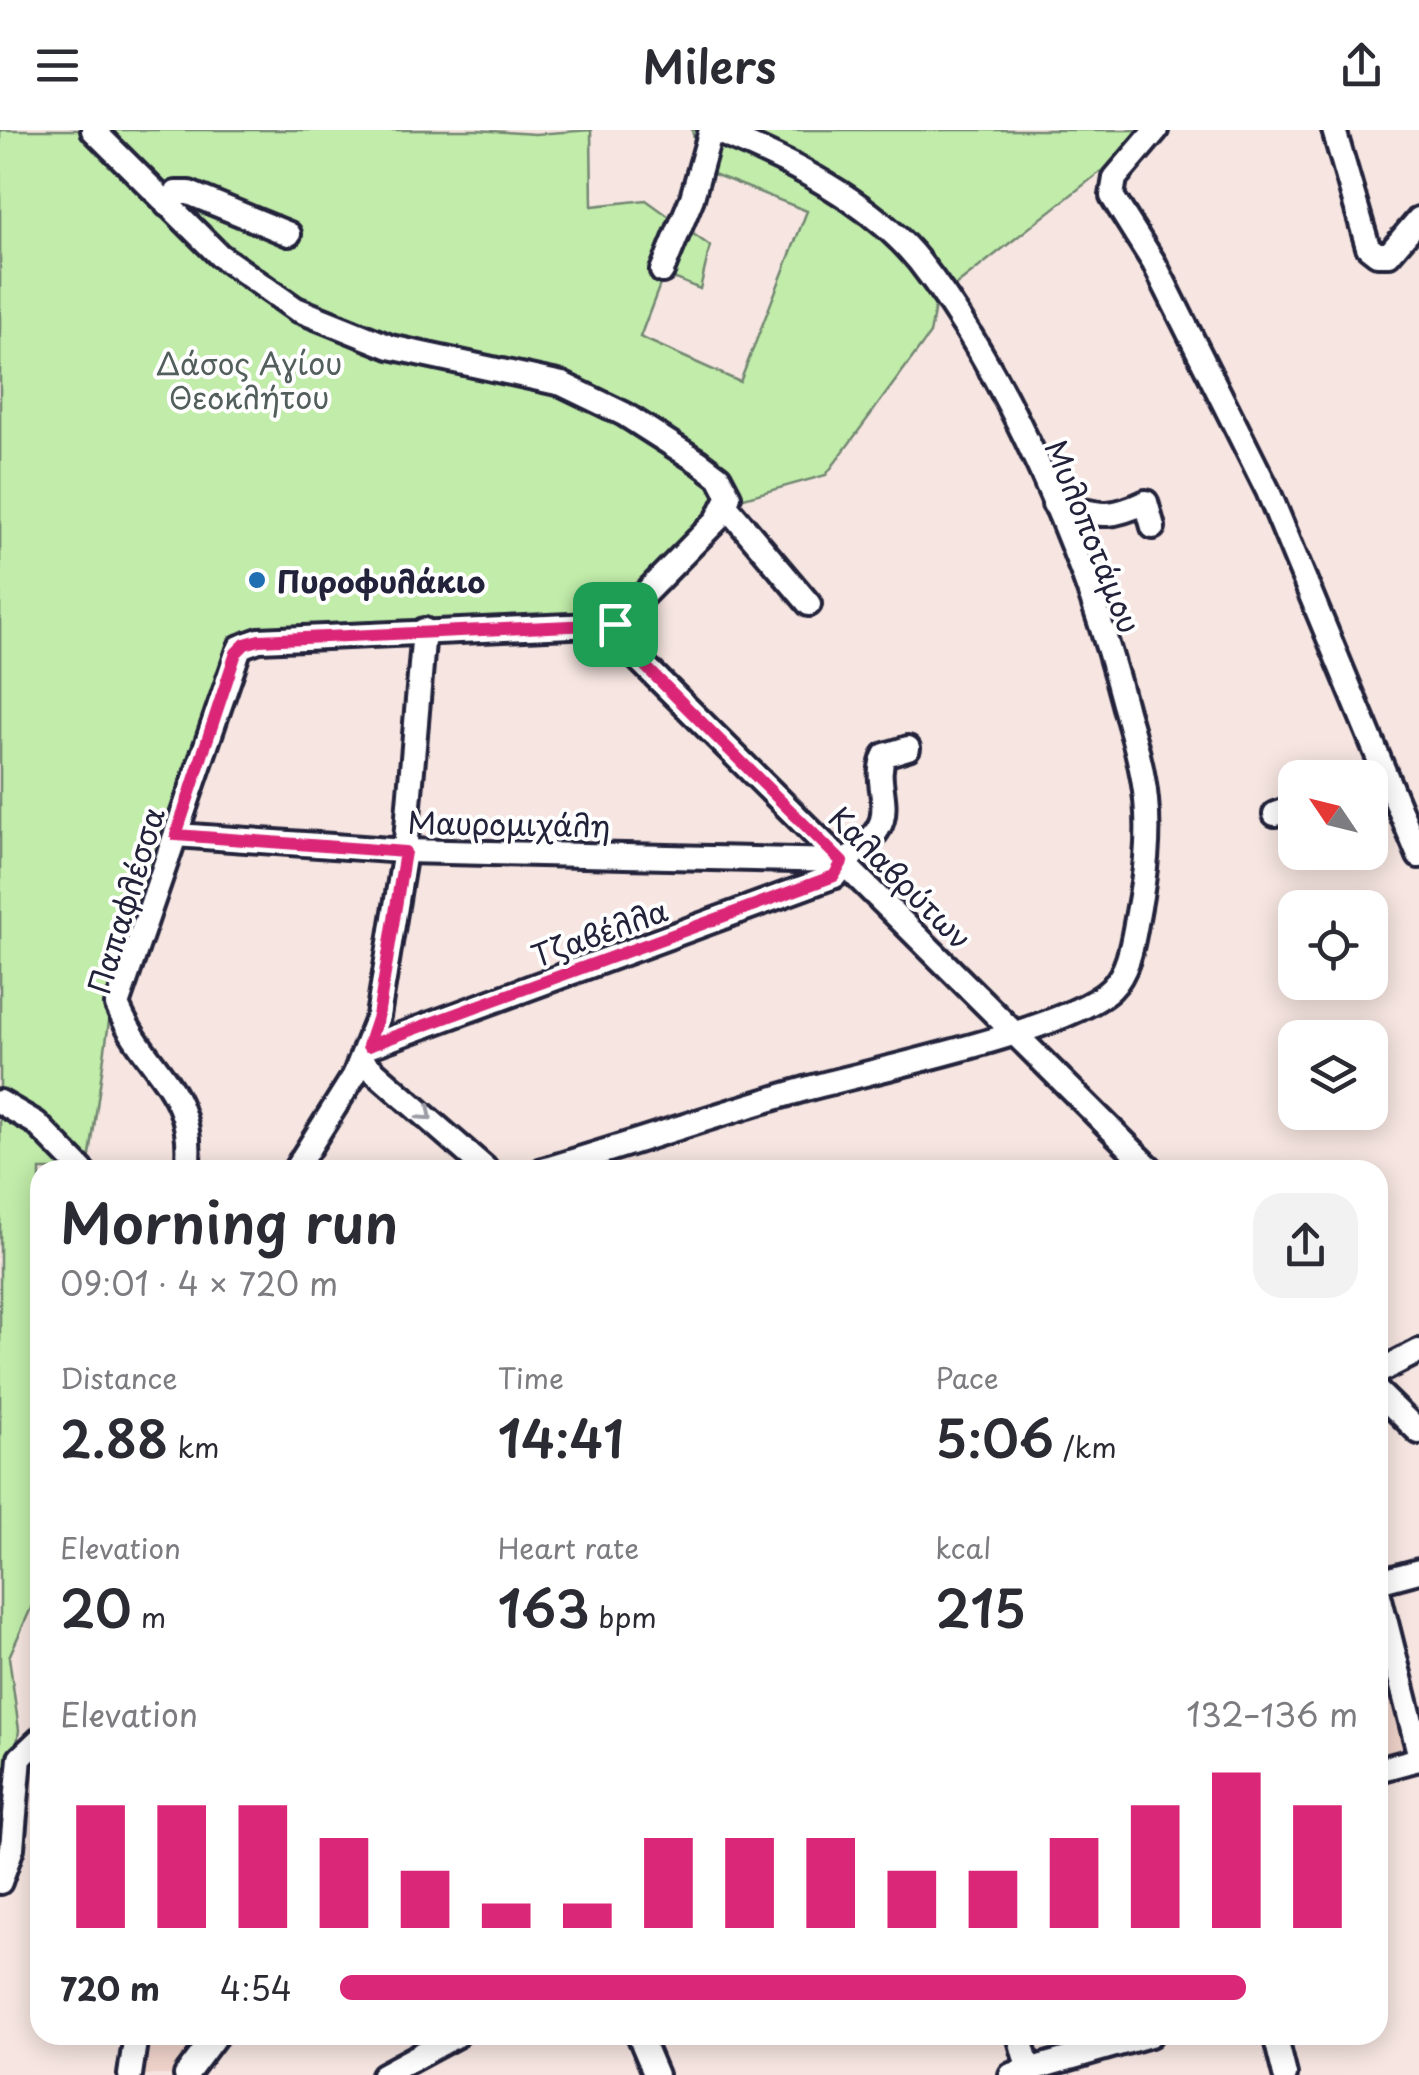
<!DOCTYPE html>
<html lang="en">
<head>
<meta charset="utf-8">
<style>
  body { margin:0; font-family:"Playpen Sans",sans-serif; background:#f2f2f3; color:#2b2b33; height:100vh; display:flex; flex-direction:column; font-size:38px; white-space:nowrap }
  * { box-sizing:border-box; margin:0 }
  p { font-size:32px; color:#7c7c81 }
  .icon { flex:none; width:55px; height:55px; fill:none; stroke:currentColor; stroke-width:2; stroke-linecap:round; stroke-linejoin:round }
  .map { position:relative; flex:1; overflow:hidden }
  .details { position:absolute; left:30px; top:1030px; width:1358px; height:885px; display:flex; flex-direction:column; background:#fff; border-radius:30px; box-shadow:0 5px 25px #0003 }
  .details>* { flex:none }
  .needle { width:65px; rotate:305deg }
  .tools { position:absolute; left:1278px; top:630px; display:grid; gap:20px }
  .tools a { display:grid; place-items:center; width:110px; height:110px; border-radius:20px; background:#fff; box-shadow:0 5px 25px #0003; font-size:50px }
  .pin { position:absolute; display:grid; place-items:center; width:85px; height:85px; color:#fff; margin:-42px; border-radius:20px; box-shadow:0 5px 15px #0006 }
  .round { display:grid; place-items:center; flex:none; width:105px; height:105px; border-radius:30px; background:#f2f2f3 }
  .head { display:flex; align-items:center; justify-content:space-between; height:170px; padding:0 30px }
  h1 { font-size:55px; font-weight:600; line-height:75px }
  .stats { display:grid; grid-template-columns:repeat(3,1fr); gap:15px; height:170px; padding:10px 30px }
  .stats div { display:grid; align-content:center }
  .stats b { font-size:50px; font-weight:600 }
  .stats small { font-size:28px; font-weight:400 }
  .stats p { font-size:28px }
  .chart { height:280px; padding:20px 30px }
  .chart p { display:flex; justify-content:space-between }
  .chart svg { width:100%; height:180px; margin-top:10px; stroke:#db2777; stroke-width:6 }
  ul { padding:0 30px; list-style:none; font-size:32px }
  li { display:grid; grid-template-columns:160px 120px 1fr; align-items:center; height:75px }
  li i { height:25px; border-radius:12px; background:#db2777 }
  header { display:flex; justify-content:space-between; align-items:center; height:130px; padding:0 30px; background:#fff; font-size:45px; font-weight:600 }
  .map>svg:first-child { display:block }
  .built { fill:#efd3ca }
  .green { fill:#c1eca9; stroke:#728772; stroke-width:2.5 }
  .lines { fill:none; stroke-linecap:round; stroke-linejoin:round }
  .minor-casing { stroke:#22223b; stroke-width:30 }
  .minor { stroke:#fff; stroke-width:22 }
  .oneway { stroke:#9c9ca7 }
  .route-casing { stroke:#fff; stroke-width:20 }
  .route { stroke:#db2777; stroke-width:12 }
  .poi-dot { fill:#1f6fb2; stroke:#fff; stroke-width:4 }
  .labels { text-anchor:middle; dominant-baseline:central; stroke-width:8; stroke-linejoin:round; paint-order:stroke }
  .park-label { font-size:30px; fill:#525f5c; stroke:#fff }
  .street-label { font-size:30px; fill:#22223b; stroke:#fff }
  .poi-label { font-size:30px; font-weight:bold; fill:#22223b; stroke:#fff; text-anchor:start }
</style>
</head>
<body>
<header><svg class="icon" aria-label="menu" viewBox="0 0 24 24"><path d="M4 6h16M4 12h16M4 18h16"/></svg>Milers<svg class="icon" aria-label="share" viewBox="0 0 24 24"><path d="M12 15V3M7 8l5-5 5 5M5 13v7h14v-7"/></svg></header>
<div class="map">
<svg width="1419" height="1945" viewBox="0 0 1419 1945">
  <rect width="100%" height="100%" fill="#f6e5e0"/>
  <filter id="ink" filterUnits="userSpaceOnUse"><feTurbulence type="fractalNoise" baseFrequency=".01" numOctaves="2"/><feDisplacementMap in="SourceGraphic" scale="20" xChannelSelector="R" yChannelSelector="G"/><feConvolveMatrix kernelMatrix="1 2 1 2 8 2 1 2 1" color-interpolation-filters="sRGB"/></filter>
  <g filter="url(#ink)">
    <!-- built -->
    <g class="built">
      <path d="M 1378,1514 L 1405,1622 L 1378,1629 Z"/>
      <path d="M 149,1905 L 208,1905 L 179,1945 L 144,1945 Z"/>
    </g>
    <!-- green -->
    <path class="green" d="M 0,0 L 477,0 L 535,4 L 591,0 L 592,76 L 646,70 L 710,116 L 700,159 L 664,144 L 640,207 L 740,252 L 807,81 L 701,39 L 692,0 L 1146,0 L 1137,13 L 936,171 L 930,204 L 826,345 L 715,376 L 624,474 L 605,482 L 578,485 L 244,501 L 112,870 L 88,1040 L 40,1040 L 40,1458 L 9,1527 L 19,1600 L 0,1735 Z"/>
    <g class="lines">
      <!-- minor casing -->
      <g class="minor-casing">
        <g id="minor">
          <path d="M 93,0 L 219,125 L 296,179 L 390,217 L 562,254 L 624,284 L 699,332 L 719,347 L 729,366 L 717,390 L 615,494"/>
          <path d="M 1156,0 L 1115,48 L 1112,66 L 1154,133 L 1268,361 L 1419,726"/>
          <path d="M 1334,0 L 1368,117 L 1377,124 L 1389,124 L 1419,89"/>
          <path d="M 167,75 L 176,63 L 189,63 L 289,104"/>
          <path d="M 662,141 L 692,68 L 711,0"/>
          <path d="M 1054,374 C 1097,382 1101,393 1146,372 L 1153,397"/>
          <path d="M 726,376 L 809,474"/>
          <path d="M 615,494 L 618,509 L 1152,1040"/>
          <path d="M 1275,684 L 1295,677"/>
          <path d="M 176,705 L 405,721 L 842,731"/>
          <path d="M 368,917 L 835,746 C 846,724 875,714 882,690 C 888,667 874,646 885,625 L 908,618"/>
          <path d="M 362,931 L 487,1040"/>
          <path d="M 0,972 L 36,993 L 82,1040"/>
          <path d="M 187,1040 C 198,959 145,942 117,875 L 240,517 L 259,510 L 615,494"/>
          <path d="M 295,1040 L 354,946 L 378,886 L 405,721 L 424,500"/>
          <path d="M 543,1040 C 632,1014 720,983 809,958 C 872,941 1071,899 1111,859 C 1130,840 1133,809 1138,783 C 1145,745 1150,709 1146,670 C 1143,638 1133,605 1124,574 C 1087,431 1010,247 919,131 C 870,70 784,28 713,0"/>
          <path d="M 1378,1242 L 1419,1221"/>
          <path d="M 1378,1262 L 1419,1302"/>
          <path d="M 1378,1452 L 1419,1441"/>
          <path d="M 1378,1461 L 1419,1623"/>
          <path d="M 1378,1640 L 1419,1629"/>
          <path d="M 0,1752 L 12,1718 L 20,1628 L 40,1609"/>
          <path d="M 639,1905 L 656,1945"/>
          <path d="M 1019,1905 L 1030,1945"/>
          <path d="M 1275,1905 L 1285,1945"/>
          <path d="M 130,1945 L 136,1905"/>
          <path d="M 186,1945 L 216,1905"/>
          <path d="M 383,1945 L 457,1905"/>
          <path d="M 1011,1945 L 1150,1905"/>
        </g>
      </g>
      <!-- minor -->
      <use href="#minor" class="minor"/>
    </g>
    <!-- one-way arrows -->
    <defs><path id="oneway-chevron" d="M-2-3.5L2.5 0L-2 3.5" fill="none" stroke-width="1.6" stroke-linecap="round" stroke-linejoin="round" transform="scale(2.5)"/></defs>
    <use class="oneway" href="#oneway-chevron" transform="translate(426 984) rotate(42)"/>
  </g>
  <g class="lines" filter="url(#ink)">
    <!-- route casing -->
    <g class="route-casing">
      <path id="route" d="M 615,494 L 618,509 L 842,732 L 834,746 L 368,916 L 378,886 L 405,722 L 176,705 L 236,523 L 245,514 L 259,510 Z"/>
    </g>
    <!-- route -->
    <use href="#route" class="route"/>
  </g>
  <!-- markers -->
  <circle class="poi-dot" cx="257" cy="450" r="10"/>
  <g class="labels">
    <!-- park labels -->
    <g class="park-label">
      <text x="249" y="232">Δάσος Αγίου<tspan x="249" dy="34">Θεοκλήτου</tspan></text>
    </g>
    <!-- street labels -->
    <g class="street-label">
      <text transform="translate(1094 406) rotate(68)">Μυλοποτάμου</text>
      <text transform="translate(509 693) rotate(1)">Μαυρομιχάλη</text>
      <text transform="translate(901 747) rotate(45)">Καλαβρύτων</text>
      <text transform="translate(125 770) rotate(-73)">Παπαφλέσσα</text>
      <text transform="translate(599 802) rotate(-20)">Τζαβέλλα</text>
    </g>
    <!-- poi labels -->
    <g class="poi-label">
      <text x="277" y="450">Πυροφυλάκιο</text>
    </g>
  </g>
</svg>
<div class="tools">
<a><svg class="needle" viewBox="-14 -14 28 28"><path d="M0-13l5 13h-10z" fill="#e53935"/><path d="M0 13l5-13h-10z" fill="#7c7c81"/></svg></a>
<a><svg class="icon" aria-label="locate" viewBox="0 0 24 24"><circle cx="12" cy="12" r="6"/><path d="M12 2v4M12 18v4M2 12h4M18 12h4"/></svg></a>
<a><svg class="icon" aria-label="layers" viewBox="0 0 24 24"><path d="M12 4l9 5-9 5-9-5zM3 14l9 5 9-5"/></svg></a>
</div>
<div class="pin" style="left:615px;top:494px;background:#1e9e55"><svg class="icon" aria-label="arrive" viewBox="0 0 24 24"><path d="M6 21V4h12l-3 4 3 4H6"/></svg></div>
<section class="details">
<div class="head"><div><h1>Morning run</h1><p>09:01 · 4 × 720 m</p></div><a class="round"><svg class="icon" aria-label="share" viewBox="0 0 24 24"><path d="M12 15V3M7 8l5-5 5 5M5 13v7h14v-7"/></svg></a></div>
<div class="stats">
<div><p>Distance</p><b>2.88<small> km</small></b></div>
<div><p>Time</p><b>14:41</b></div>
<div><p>Pace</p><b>5:06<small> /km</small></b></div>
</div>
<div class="stats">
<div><p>Elevation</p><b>20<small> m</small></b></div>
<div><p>Heart rate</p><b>163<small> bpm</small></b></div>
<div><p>kcal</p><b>215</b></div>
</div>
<div class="chart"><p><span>Elevation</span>132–136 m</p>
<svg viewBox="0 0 160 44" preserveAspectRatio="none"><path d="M5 44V14M15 44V14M25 44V14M35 44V22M45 44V30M55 44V38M65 44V38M75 44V22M85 44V22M95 44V22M105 44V30M115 44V30M125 44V22M135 44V14M145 44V6M155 44V14"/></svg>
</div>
<ul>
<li><b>720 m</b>4:54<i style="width:89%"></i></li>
</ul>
</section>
</div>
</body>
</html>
